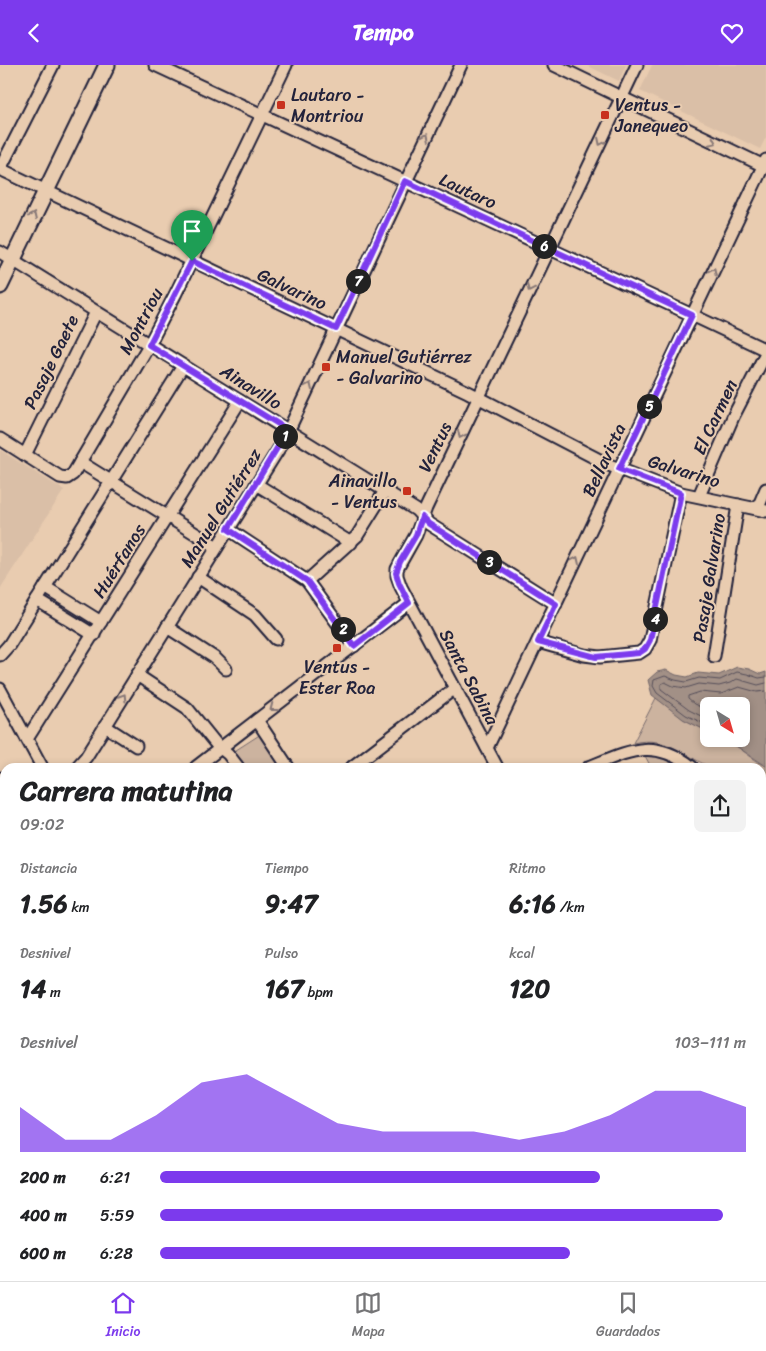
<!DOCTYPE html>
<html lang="es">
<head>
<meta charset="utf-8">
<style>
  body { margin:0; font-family:Sriracha,sans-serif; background:#f2f2f2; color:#202124; height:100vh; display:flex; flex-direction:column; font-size:19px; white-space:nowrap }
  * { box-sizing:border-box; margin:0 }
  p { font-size:16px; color:#757577 }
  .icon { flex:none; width:28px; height:28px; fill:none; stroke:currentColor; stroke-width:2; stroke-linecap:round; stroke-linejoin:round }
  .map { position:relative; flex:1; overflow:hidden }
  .side { position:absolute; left:0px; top:698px; width:766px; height:519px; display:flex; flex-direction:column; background:#fff; border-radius:15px 15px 0 0; box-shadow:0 2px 8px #0003 }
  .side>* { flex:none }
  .needle { width:32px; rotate:143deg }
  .buttons { position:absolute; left:700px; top:632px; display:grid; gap:10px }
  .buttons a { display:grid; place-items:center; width:50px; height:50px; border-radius:8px; background:#fff; box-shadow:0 2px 8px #0003; font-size:25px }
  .pin { position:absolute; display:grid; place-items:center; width:42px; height:42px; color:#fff; margin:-51px -21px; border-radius:50% 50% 50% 0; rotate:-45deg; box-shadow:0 0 5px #0007 }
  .pin .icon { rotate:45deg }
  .km { position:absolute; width:25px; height:25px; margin:-12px; border-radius:50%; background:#222; color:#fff; font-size:14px; line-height:25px; text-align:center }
  .round { display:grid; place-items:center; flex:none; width:52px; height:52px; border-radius:8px; background:#f2f2f2 }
  .headline { display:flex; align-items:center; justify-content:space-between; height:85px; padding:0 20px }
  h1 { font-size:28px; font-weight:700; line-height:38px }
  .figures { display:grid; grid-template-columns:repeat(3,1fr); gap:8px; height:85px; padding:5px 20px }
  .figures div { display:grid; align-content:center }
  .figures b { font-size:25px; font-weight:700 }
  .figures small { font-size:14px; font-weight:400 }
  .figures p { font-size:14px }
  .chart { height:140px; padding:10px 20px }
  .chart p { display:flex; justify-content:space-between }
  .chart svg { width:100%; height:90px; margin-top:5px; fill:#7c3aed; opacity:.7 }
  ul { padding:0 20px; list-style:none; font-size:16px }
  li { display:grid; grid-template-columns:80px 60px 1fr; align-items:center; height:38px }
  li i { height:12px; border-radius:6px; background:#7c3aed }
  header { display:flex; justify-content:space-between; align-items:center; height:65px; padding:0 20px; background:#7c3aed; color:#fff; font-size:22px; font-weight:700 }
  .tab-bar { display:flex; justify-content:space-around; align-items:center; height:70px; border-top:1px solid #e0e0e0; background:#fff; font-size:14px; color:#757577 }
  .tab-bar a { display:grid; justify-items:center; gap:2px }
  .tab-bar .selected { color:#7c3aed }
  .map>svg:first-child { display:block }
  .built { fill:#dabfa7 }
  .green { fill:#ccb39f; stroke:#776a6d }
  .water { fill:#a29086; stroke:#6f6468 }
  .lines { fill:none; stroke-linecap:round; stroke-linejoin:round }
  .shore { stroke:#554e59; stroke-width:1 }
  .minor-casing { stroke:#22223b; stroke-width:15 }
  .major-casing { stroke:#22223b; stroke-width:19 }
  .highway-casing { stroke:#22223b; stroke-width:21 }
  .minor { stroke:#e9ccb0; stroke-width:11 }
  .major { stroke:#e9ccb0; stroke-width:15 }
  .highway { stroke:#e9ccb0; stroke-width:18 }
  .oneway { stroke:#867776 }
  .route-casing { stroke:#fff; stroke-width:10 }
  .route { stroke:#7c3aed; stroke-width:6 }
  .poi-dot { fill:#c8321e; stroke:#e9ccb0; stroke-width:2 }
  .labels { text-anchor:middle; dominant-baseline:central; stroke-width:4; stroke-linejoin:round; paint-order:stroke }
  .poi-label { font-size:18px; fill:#22223b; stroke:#e9ccb0; text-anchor:start }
  .street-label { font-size:18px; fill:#22223b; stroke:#e9ccb0 }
</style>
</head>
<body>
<header><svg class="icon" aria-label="back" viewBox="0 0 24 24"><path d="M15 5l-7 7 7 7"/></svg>Tempo<svg class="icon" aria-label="heart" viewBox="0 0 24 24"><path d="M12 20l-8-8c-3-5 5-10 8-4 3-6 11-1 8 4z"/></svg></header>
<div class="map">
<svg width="766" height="1216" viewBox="0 0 766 1216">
  <rect width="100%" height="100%" fill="#e9ccb0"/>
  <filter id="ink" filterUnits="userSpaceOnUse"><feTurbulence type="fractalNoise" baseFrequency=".02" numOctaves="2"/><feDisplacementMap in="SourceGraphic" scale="10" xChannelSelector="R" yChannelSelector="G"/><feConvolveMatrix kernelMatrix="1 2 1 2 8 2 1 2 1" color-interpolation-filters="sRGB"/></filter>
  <g filter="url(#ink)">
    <!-- built -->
    <g class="built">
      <path d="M 586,0 L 626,0 L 619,16 Z"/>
      <path d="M 652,0 L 766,0 L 766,72 L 760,84 L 640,26 Z"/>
      <path d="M 0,385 L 64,425 L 0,524 Z"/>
    </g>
    <!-- green -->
    <g class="green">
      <path d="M 656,633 L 671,643 L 683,654 L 709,667 L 709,674 C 737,674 743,690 766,701 L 766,733 L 761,730 L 761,702 C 750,702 719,705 710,702 C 683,690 666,670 633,678 Z"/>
      <path d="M 261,669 L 283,702 L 243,702 L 233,687 Z"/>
      <path d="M 644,689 L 658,691 L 682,702 L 651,702 Z"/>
      <path d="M 761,978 L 766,984 L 766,1017 L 761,1022 Z"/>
      <path d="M 0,1176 L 5,1177 L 5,1211 L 123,1211 L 140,1216 L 0,1216 Z"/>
      <path d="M 475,1211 L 544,1211 L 530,1216 L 480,1216 Z"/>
      <path d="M 648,1211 L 694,1211 L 691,1216 L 638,1216 Z"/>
    </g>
    <!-- water -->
    <path class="water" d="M 737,602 L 749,604 L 760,609 L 766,607 L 766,701 L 733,679 L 723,674 L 741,674 L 741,641 L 709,641 L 709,667 L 683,654 L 652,630 L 648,615 L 657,607 L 666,605 L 676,610 L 687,612 L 698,608 L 719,610 Z"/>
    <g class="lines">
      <!-- shore -->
      <g class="shore">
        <path d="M 709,646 L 694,639 L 688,634 L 688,631 L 700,627 L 721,629 L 739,622 L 757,627 L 766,626"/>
        <path d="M 709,655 L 689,645 L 661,624 L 661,619 L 665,617 L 673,621 L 686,623 L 699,619 L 719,621 L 730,618 L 737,614 L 758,620 L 766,618"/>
        <path d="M 709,661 L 686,650 L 657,628 L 653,621 L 654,615 L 665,611 L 675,615 L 686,617 L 699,613 L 720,615 L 737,607 L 747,609 L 759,613 L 766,612"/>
      </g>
      <!-- minor casing -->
      <g class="minor-casing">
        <g id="minor">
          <path d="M 53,0 L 0,104 L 468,327 L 609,400 L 681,428 L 766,446"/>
          <path d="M 155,0 L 692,250 L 766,285"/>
          <path d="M 554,0 L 766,102"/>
          <path d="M 0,187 L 416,445 L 429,459 L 556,539"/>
          <path d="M 0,374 L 60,412 L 67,413 L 73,409 L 149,280 L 175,230 L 286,0"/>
          <path d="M 25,390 L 96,247"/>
          <path d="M 80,397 L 217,482"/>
          <path d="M 256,419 L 351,478"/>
          <path d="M 699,431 L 733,352 L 766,288"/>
          <path d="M 755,442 L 760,438 L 766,424"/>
          <path d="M 228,464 L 307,516 L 354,581"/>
          <path d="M 198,512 L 255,550 L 276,574"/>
          <path d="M 307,516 L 357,471 L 385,426"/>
          <path d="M 45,522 L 101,557"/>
          <path d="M 37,535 L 94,570"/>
          <path d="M 167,562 L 215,593 L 226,604"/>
          <path d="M 538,577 L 584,590 L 600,592 L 639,588 L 645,584 L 650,575 L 681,428"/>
          <path d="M 0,590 L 9,580 L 183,301"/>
          <path d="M 714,591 L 738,440"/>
          <path d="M 137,610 L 187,643 L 216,679 L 228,689 L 238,702"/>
          <path d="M 0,624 L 42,702"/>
          <path d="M 257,655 L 288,702"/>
          <path d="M 105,661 L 136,681"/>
          <path d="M 27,674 L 240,336"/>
          <path d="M 487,683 L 766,95"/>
          <path d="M 77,702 L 86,692 L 283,377 L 461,0"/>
          <path d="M 196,702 L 409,538"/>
          <path d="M 352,702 L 455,623"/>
          <path d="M 497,702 L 401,522 L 397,511 L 397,504 L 416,470 L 426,443 L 637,0"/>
          <path d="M 589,702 C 629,686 653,672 692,702"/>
          <path d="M 0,713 L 5,718"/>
          <path d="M 761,737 L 766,740"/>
          <path d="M 761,820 L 766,816"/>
          <path d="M 0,854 L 5,841"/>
          <path d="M 761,910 L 766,916"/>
          <path d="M 0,1041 L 5,1043"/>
          <path d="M 0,1125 L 5,1126"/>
          <path d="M 761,1179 L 766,1175"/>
          <path d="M 730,1216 L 733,1211"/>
        </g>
      </g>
      <!-- major casing -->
      <g class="major-casing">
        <path id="major" d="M 0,221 L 107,0"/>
      </g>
      <!-- highway casing -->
      <g class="highway-casing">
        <g id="highway">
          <path d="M 761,1050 L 766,1046"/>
          <path d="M 761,1090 L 766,1086"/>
          <path d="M 761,1105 L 766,1101"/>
          <path d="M 761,1125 L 766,1122"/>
          <path d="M 0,1148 L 5,1149"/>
          <path d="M 0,1162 L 5,1163"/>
          <path d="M 158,1211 L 173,1216"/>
          <path d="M 198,1211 L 213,1216"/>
          <path d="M 591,1216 L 601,1211"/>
          <path d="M 622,1216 L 633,1211"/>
        </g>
      </g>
      <!-- minor -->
      <use href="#minor" class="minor"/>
      <!-- major -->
      <use href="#major" class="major"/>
      <!-- highway -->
      <use href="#highway" class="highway"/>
    </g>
    <!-- one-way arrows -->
    <defs><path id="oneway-chevron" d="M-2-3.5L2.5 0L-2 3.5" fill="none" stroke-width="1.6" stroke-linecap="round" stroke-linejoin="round" transform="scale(1.25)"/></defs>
    <g class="oneway">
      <use href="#oneway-chevron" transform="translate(426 72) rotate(-64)"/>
      <use href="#oneway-chevron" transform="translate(601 77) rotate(116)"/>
      <use href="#oneway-chevron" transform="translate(713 77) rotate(26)"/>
      <use href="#oneway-chevron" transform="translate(33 151) rotate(-65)"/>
      <use href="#oneway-chevron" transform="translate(713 206) rotate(-64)"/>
      <use href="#oneway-chevron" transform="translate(530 223) rotate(116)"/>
      <use href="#oneway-chevron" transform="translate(309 321) rotate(-65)"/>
      <use href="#oneway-chevron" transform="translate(461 370) rotate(115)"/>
      <use href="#oneway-chevron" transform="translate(576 495) rotate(-65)"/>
      <use href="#oneway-chevron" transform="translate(123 632) rotate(-58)"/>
      <use href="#oneway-chevron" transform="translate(273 643) rotate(142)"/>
    </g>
  </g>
  <g class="lines" filter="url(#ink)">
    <!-- route casing -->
    <g class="route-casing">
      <path id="route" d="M 405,116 L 692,250 L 619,404 L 681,428 L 650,575 L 645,584 L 639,588 L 596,592 L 538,577 L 556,539 L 429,459 L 422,452 L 416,470 L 400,497 L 396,508 L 399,518 L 409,538 L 354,581 L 307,516 L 228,464 L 288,365 L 149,280 L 192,196 L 336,264 Z"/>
    </g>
    <!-- route -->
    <use href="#route" class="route"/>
  </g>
  <!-- markers -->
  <g class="poi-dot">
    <rect x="276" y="35" width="10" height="10" rx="2.5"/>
    <rect x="600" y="45" width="10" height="10" rx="2.5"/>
    <rect x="321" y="297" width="10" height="10" rx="2.5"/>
    <rect x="402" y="421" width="10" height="10" rx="2.5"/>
    <rect x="332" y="578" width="10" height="10" rx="2.5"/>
  </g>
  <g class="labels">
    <!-- poi labels -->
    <g class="poi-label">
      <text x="291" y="30">Lautaro -<tspan x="291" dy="21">Montriou</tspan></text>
      <text x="615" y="40">Ventus -<tspan x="615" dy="21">Janequeo</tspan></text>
      <text x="336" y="292">Manuel Gutiérrez<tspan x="336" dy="21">- Galvarino</tspan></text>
      <text x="397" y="416" text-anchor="end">Ainavillo<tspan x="397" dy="21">- Ventus</tspan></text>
      <text x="337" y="602" text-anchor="middle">Ventus -<tspan x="337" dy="21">Ester Roa</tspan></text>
    </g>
    <!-- street labels -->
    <g class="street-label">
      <text transform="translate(468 126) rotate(25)">Lautaro</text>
      <text transform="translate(292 224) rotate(25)">Galvarino</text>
      <text transform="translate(141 256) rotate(-62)">Montriou</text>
      <text transform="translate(51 297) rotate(-64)">Pasaje Gaete</text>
      <text transform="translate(251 322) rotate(32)">Ainavillo</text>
      <text transform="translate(715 352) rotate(-65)">El Carmen</text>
      <text transform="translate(435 382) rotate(-64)">Ventus</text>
      <text transform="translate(604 395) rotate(-65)">Bellavista</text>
      <text transform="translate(684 406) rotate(17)">Galvarino</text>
      <text transform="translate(221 443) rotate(-58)">Manuel Gutiérrez</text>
      <text transform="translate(119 496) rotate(-58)">Huérfanos</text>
      <text transform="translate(709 513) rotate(-81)">Pasaje Galvarino</text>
      <text transform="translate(469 612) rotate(62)">Santa Sabina</text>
    </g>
  </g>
</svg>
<div class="buttons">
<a><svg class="needle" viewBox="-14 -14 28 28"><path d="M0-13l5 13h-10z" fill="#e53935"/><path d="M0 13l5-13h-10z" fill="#757577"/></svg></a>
</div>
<div class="pin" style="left:192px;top:196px;background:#1e9e55"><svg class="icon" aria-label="arrive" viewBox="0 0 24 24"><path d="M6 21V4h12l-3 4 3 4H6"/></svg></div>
<b class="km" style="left:285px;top:371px">1</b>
<b class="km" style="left:343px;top:564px">2</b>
<b class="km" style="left:489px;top:497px">3</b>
<b class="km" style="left:655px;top:554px">4</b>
<b class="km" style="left:649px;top:341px">5</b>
<b class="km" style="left:544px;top:181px">6</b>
<b class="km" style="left:358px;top:216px">7</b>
<section class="side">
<div class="headline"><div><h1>Carrera matutina</h1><p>09:02</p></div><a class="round"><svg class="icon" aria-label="share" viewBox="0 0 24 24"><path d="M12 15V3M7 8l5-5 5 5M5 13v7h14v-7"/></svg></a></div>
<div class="figures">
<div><p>Distancia</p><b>1.56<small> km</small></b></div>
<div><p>Tiempo</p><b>9:47</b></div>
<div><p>Ritmo</p><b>6:16<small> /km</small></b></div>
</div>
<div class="figures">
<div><p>Desnivel</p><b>14<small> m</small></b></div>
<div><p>Pulso</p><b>167<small> bpm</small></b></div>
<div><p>kcal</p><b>120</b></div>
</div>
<div class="chart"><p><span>Desnivel</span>103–111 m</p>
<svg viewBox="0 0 160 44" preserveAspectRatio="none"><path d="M0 44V22L10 38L20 38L30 26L40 10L50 6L60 18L70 30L80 34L90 34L100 34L110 38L120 34L130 26L140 14L150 14L160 22V44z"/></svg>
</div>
<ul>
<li><b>200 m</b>6:21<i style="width:75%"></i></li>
<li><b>400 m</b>5:59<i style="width:96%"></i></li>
<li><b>600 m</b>6:28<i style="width:70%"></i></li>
</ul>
</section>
</div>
<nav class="tab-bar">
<a class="selected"><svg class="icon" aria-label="home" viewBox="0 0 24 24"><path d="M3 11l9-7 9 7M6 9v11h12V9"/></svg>Inicio</a>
<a><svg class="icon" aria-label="map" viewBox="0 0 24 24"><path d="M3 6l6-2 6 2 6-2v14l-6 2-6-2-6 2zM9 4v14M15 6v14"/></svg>Mapa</a>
<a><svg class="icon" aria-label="saved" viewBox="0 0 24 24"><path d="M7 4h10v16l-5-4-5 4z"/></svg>Guardados</a>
</nav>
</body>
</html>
